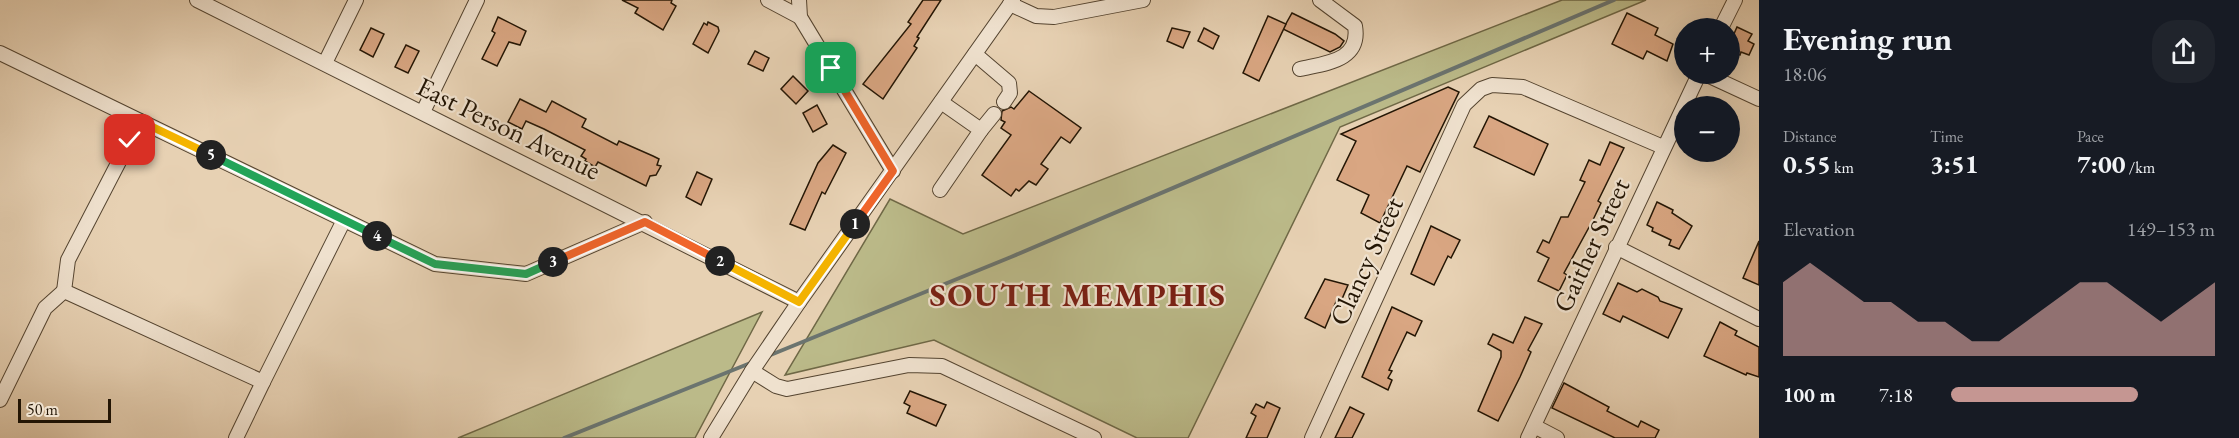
<!DOCTYPE html>
<html lang="en">
<head>
<meta charset="utf-8">
<style>
  body { margin:0; font-family:"EB Garamond",serif; background:#20242c; color:#f1f3f6; height:100vh; display:flex; flex-direction:column; font-size:22px; white-space:nowrap }
  * { box-sizing:border-box; margin:0 }
  p { font-size:20px; color:#9ea1a6 }
  .icon { flex:none; width:33px; height:33px; fill:none; stroke:currentColor; stroke-width:2; stroke-linecap:round; stroke-linejoin:round }
  .map { position:relative; flex:1; overflow:hidden }
  .drawer { display:flex; flex-direction:column; background:#171b24; width:480px }
  .drawer>* { flex:none }
  .buttons { position:absolute; left:1674px; top:18px; display:grid; gap:12px }
  .buttons a { display:grid; place-items:center; width:66px; height:66px; border-radius:50%; background:#171b24; box-shadow:0 6px 24px #0002; font-size:30px }
  .scale { position:absolute; left:18px; bottom:15px; width:93px; box-sizing:border-box; padding-left:6px; border:3px solid #231504; border-top:0; font-size:16px; line-height:21px; white-space:nowrap; color:#231504; -webkit-text-stroke:4px #efe1ce; paint-order:stroke }
  .pin { position:absolute; display:grid; place-items:center; width:51px; height:51px; color:#fff; margin:-26px; border-radius:12px; box-shadow:0 3px 9px #0006 }
  .km { position:absolute; width:30px; height:30px; margin:-15px; border-radius:50%; background:#222; color:#fff; font-size:16px; line-height:30px; text-align:center }
  .round { display:grid; place-items:center; flex:none; width:63px; height:63px; border-radius:24px; background:#20242c }
  .headline { display:flex; align-items:center; justify-content:space-between; height:102px; padding:0 24px }
  h1 { font-size:33px; font-weight:700; line-height:45px }
  .figures { display:grid; grid-template-columns:repeat(3,1fr); gap:9px; height:102px; padding:6px 24px }
  .figures div { display:grid; align-content:center }
  .figures b { font-size:26px; font-weight:700 }
  .figures small { font-size:16px; font-weight:400 }
  .figures p { font-size:16px }
  .chart { height:168px; padding:12px 24px }
  .chart p { display:flex; justify-content:space-between }
  .chart svg { width:100%; height:108px; margin-top:6px; fill:#c59692; opacity:.7 }
  ul { padding:0 24px; list-style:none; font-size:20px }
  li { display:grid; grid-template-columns:96px 72px 1fr; align-items:center; height:45px }
  li i { height:15px; border-radius:8px; background:#c59692 }
  main { display:flex; flex:1; min-height:0 }
  .map>svg:first-child { display:block }
  .green { fill:#bbba89; stroke:#6f6846; stroke-width:1.5 }
  .lines { fill:none; stroke-linecap:round; stroke-linejoin:round }
  .stream { stroke:#6b746f; stroke-width:4 }
  .building { fill:#d9a682; stroke:#231504; stroke-width:1.5 }
  .minor-casing { stroke:#544430; stroke-width:16 }
  .minor { stroke:#efe1ce; stroke-width:14 }
  .split-1-casing { stroke:#fff; stroke-width:12 }
  .split-2-casing { stroke:#fff; stroke-width:12 }
  .split-3-casing { stroke:#fff; stroke-width:12 }
  .split-4-casing { stroke:#fff; stroke-width:12 }
  .split-5-casing { stroke:#fff; stroke-width:12 }
  .split-6-casing { stroke:#fff; stroke-width:12 }
  .split-1 { stroke:#f0652b; stroke-width:8 }
  .split-2 { stroke:#f5b400; stroke-width:8 }
  .split-3 { stroke:#f0652b; stroke-width:8 }
  .split-4 { stroke:#22a559; stroke-width:8 }
  .split-5 { stroke:#22a559; stroke-width:8 }
  .split-6 { stroke:#f5b400; stroke-width:8 }
  .labels { text-anchor:middle; dominant-baseline:central; stroke-width:4.5; stroke-linejoin:round; paint-order:stroke }
  .street-label { font-size:27px; fill:#231504; stroke:#efe1ce }
  .district-label { font-size:33px; font-weight:bold; letter-spacing:1.5px; fill:#7a1f14; stroke:#efe1ce }
</style>
</head>
<body>
<main>
<div class="map">
<svg width="1759" height="438" viewBox="0 0 1759 438">
  <rect width="100%" height="100%" fill="#e7d1b3"/>
  <filter id="stains"><feTurbulence type="fractalNoise" baseFrequency=".00333" numOctaves="4"/><feColorMatrix values="0 0 0 0 .2 0 0 0 0 .09 0 0 0 0 .02 0 0 0 .5 -.17"/></filter>
  <radialGradient id="worn" r=".72"><stop offset=".6" stop-color="#630" stop-opacity="0"/><stop offset="1" stop-color="#630" stop-opacity=".3"/></radialGradient>
  <!-- green -->
  <g class="green">
    <path d="M 1562,0 L 1646,0 L 1340,127 L 1188,438 L 1137,438 L 934,340 L 785,375 L 890,199 L 963,234 Z"/>
    <path d="M 762,312 L 695,438 L 458,438 Z"/>
  </g>
  <g class="lines">
    <!-- stream -->
    <g class="stream">
      <path d="M 768,356 L 1011,257 L 1614,0"/>
      <path d="M 564,438 L 753,362"/>
    </g>
  </g>
  <!-- building -->
  <g class="building">
    <path d="M 622,0 L 672,0 L 671,3 L 676,6 L 663,30 L 635,13 L 638,8 Z"/>
    <path d="M 923,0 L 941,0 L 917,37 L 919,38 L 914,46 L 917,48 L 883,99 L 863,84 L 911,24 L 908,22 Z"/>
    <path d="M 1292,13 L 1335,34 L 1344,41 L 1340,47 L 1330,52 L 1283,29 Z"/>
    <path d="M 1627,13 L 1658,28 L 1655,35 L 1673,44 L 1667,61 L 1647,51 L 1643,59 L 1612,44 Z"/>
    <path d="M 1268,16 L 1286,24 L 1259,81 L 1243,73 Z"/>
    <path d="M 498,17 L 526,31 L 520,45 L 509,42 L 497,66 L 482,59 L 495,33 L 492,31 Z"/>
    <path d="M 708,22 L 718,27 L 719,31 L 708,53 L 693,44 L 704,23 L 707,25 Z"/>
    <path d="M 1737,27 L 1752,34 L 1748,41 L 1754,44 L 1749,55 L 1741,52 L 1740,55 L 1730,51 L 1730,43 Z"/>
    <path d="M 371,28 L 384,34 L 373,57 L 360,50 Z"/>
    <path d="M 1172,28 L 1190,32 L 1183,48 L 1167,41 Z"/>
    <path d="M 1204,28 L 1219,36 L 1213,49 L 1198,41 Z"/>
    <path d="M 406,45 L 419,51 L 408,73 L 395,67 Z"/>
    <path d="M 755,51 L 769,58 L 763,71 L 748,64 Z"/>
    <path d="M 793,76 L 808,91 L 796,104 L 781,89 Z"/>
    <path d="M 1448,87 L 1459,92 L 1420,172 L 1407,166 L 1380,223 L 1361,213 L 1369,195 L 1337,180 L 1356,141 L 1341,134 Z"/>
    <path d="M 1029,91 L 1081,128 L 1070,143 L 1061,137 L 1041,164 L 1048,169 L 1036,185 L 1029,181 L 1019,191 L 1016,189 L 1011,196 L 982,175 L 1011,135 L 1001,128 L 1005,122 L 1001,120 L 1002,111 L 1011,107 L 1014,109 Z"/>
    <path d="M 520,99 L 546,112 L 552,101 L 586,119 L 582,127 L 617,145 L 619,141 L 653,156 L 659,159 L 657,165 L 661,166 L 656,175 L 650,176 L 646,186 L 598,162 L 595,167 L 585,161 L 586,159 L 581,156 L 585,150 L 544,129 L 526,121 L 522,129 L 508,122 Z"/>
    <path d="M 817,105 L 827,124 L 813,132 L 803,113 Z"/>
    <path d="M 1489,116 L 1548,144 L 1534,175 L 1474,147 Z"/>
    <path d="M 1610,142 L 1624,148 L 1598,201 L 1601,203 L 1593,220 L 1564,273 L 1567,275 L 1559,291 L 1538,281 L 1549,258 L 1537,252 L 1543,240 L 1549,243 L 1561,217 L 1568,217 L 1585,182 L 1580,180 L 1589,160 L 1600,165 Z"/>
    <path d="M 833,145 L 846,153 L 825,194 L 822,192 L 805,230 L 790,224 L 818,163 Z"/>
    <path d="M 697,172 L 712,179 L 701,205 L 686,197 Z"/>
    <path d="M 1657,202 L 1673,210 L 1672,213 L 1692,226 L 1679,249 L 1669,245 L 1671,240 L 1652,231 L 1653,228 L 1647,225 Z"/>
    <path d="M 1431,226 L 1460,240 L 1451,258 L 1448,256 L 1434,285 L 1411,274 Z"/>
    <path d="M 1759,241 L 1759,285 L 1743,278 Z"/>
    <path d="M 1325,279 L 1348,285 L 1342,299 L 1338,297 L 1325,328 L 1305,318 Z"/>
    <path d="M 1618,283 L 1637,292 L 1642,289 L 1658,297 L 1660,301 L 1682,309 L 1668,338 L 1623,316 L 1620,322 L 1603,314 Z"/>
    <path d="M 1392,307 L 1422,321 L 1415,336 L 1407,332 L 1389,370 L 1392,371 L 1388,378 L 1392,380 L 1388,390 L 1362,377 Z"/>
    <path d="M 1525,317 L 1542,324 L 1528,350 L 1531,352 L 1520,377 L 1498,421 L 1478,411 L 1501,357 L 1501,351 L 1488,344 L 1493,334 L 1513,343 Z"/>
    <path d="M 1720,322 L 1737,331 L 1735,335 L 1759,347 L 1759,377 L 1747,373 L 1746,375 L 1704,356 Z"/>
    <path d="M 1564,383 L 1609,407 L 1607,411 L 1638,427 L 1641,421 L 1659,430 L 1655,438 L 1615,438 L 1552,408 Z"/>
    <path d="M 910,391 L 946,405 L 936,426 L 907,413 L 910,406 L 904,403 Z"/>
    <path d="M 1267,402 L 1280,408 L 1267,438 L 1246,438 L 1256,416 L 1251,413 L 1256,404 L 1264,408 Z"/>
    <path d="M 1350,407 L 1364,414 L 1352,438 L 1335,438 Z"/>
  </g>
  <g class="lines">
    <!-- minor casing -->
    <g class="minor-casing">
      <g id="minor">
        <path d="M 197,0 L 799,302"/>
        <path d="M 768,0 L 800,17"/>
        <path d="M 799,0 L 800,17 L 893,171"/>
        <path d="M 1010,4 L 1036,16 L 1054,17 L 1143,0"/>
        <path d="M 1721,28 L 1735,0"/>
        <path d="M 0,53 L 435,264 L 526,274 L 645,222"/>
        <path d="M 975,54 L 1009,83 L 1010,93 L 1004,102"/>
        <path d="M 325,63 L 356,0"/>
        <path d="M 1300,69 C 1326,63 1361,61 1355,26 L 1320,0"/>
        <path d="M 1705,74 L 1759,99"/>
        <path d="M 423,112 L 477,0"/>
        <path d="M 140,121 L 68,260 L 64,291 L 263,382 L 344,220"/>
        <path d="M 981,130 L 994,114"/>
        <path d="M 940,190 L 981,130 L 941,102"/>
        <path d="M 1616,247 L 1759,319"/>
        <path d="M 752,371 L 776,386 L 787,389 L 909,365 L 942,366 L 1094,438"/>
        <path d="M 0,400 L 45,308 L 64,291"/>
        <path d="M 1534,426 L 1557,438"/>
        <path d="M 236,438 L 263,382"/>
        <path d="M 711,438 L 752,371 L 799,302 L 1013,0"/>
        <path d="M 1312,438 L 1464,105 L 1481,89 L 1492,85 L 1523,87 L 1663,147"/>
        <path d="M 1528,438 L 1699,74"/>
      </g>
    </g>
    <!-- minor -->
    <use href="#minor" class="minor"/>
  </g>
  <g class="lines">
    <!-- split-1 casing -->
    <g class="split-1-casing">
      <path id="split-1" d="M 831,68 L 893,171 L 855,224"/>
    </g>
    <!-- split-2 casing -->
    <g class="split-2-casing">
      <path id="split-2" d="M 720,261 L 799,302 L 855,224"/>
    </g>
    <!-- split-3 casing -->
    <g class="split-3-casing">
      <path id="split-3" d="M 553,262 L 645,222 L 720,261"/>
    </g>
    <!-- split-4 casing -->
    <g class="split-4-casing">
      <path id="split-4" d="M 377,236 L 435,264 L 526,274 L 553,262"/>
    </g>
    <!-- split-5 casing -->
    <g class="split-5-casing">
      <path id="split-5" d="M 211,155 L 377,236"/>
    </g>
    <!-- split-6 casing -->
    <g class="split-6-casing">
      <path id="split-6" d="M 130,140 L 140,121 L 211,155"/>
    </g>
    <!-- split-1 -->
    <use href="#split-1" class="split-1"/>
    <!-- split-2 -->
    <use href="#split-2" class="split-2"/>
    <!-- split-3 -->
    <use href="#split-3" class="split-3"/>
    <!-- split-4 -->
    <use href="#split-4" class="split-4"/>
    <!-- split-5 -->
    <use href="#split-5" class="split-5"/>
    <!-- split-6 -->
    <use href="#split-6" class="split-6"/>
  </g>
  <g class="labels">
    <!-- street labels -->
    <g class="street-label">
      <text transform="translate(509 128) rotate(26)">East Person Avenue</text>
      <text transform="translate(1591 245) rotate(-65)">Gaither Street</text>
      <text transform="translate(1366 261) rotate(-65)">Clancy Street</text>
    </g>
    <!-- district labels -->
    <g class="district-label">
      <text x="1078" y="294">SOUTH MEMPHIS</text>
    </g>
  </g>
  <rect width="100%" height="100%" filter="url(#stains)"/>
  <rect width="100%" height="100%" fill="url(#worn)"/>
</svg>
<div class="buttons">
<a>+</a>
<a>−</a>
</div>
<div class="scale">50 m</div>
<div class="pin" style="left:831px;top:68px;background:#1e9e55"><svg class="icon" aria-label="arrive" viewBox="0 0 24 24"><path d="M6 21V4h12l-3 4 3 4H6"/></svg></div>
<div class="pin" style="left:130px;top:140px;background:#d93025"><svg class="icon" aria-label="check" viewBox="0 0 24 24"><path d="M5 12l5 5 9-10"/></svg></div>
<b class="km" style="left:855px;top:224px">1</b>
<b class="km" style="left:720px;top:261px">2</b>
<b class="km" style="left:553px;top:262px">3</b>
<b class="km" style="left:377px;top:236px">4</b>
<b class="km" style="left:211px;top:155px">5</b>
</div>
<section class="drawer">
<div class="headline"><div><h1>Evening run</h1><p>18:06</p></div><a class="round"><svg class="icon" aria-label="share" viewBox="0 0 24 24"><path d="M12 15V3M7 8l5-5 5 5M5 13v7h14v-7"/></svg></a></div>
<div class="figures">
<div><p>Distance</p><b>0.55<small> km</small></b></div>
<div><p>Time</p><b>3:51</b></div>
<div><p>Pace</p><b>7:00<small> /km</small></b></div>
</div>
<div class="chart"><p><span>Elevation</span>149–153 m</p>
<svg viewBox="0 0 160 44" preserveAspectRatio="none"><path d="M0 44V14L10 6L20 14L30 22L40 22L50 30L60 30L70 38L80 38L90 30L100 22L110 14L120 14L130 22L140 30L150 22L160 14V44z"/></svg>
</div>
<ul>
<li><b>100 m</b>7:18<i style="width:71%"></i></li>
</ul>
</section>
</main>
</body>
</html>
